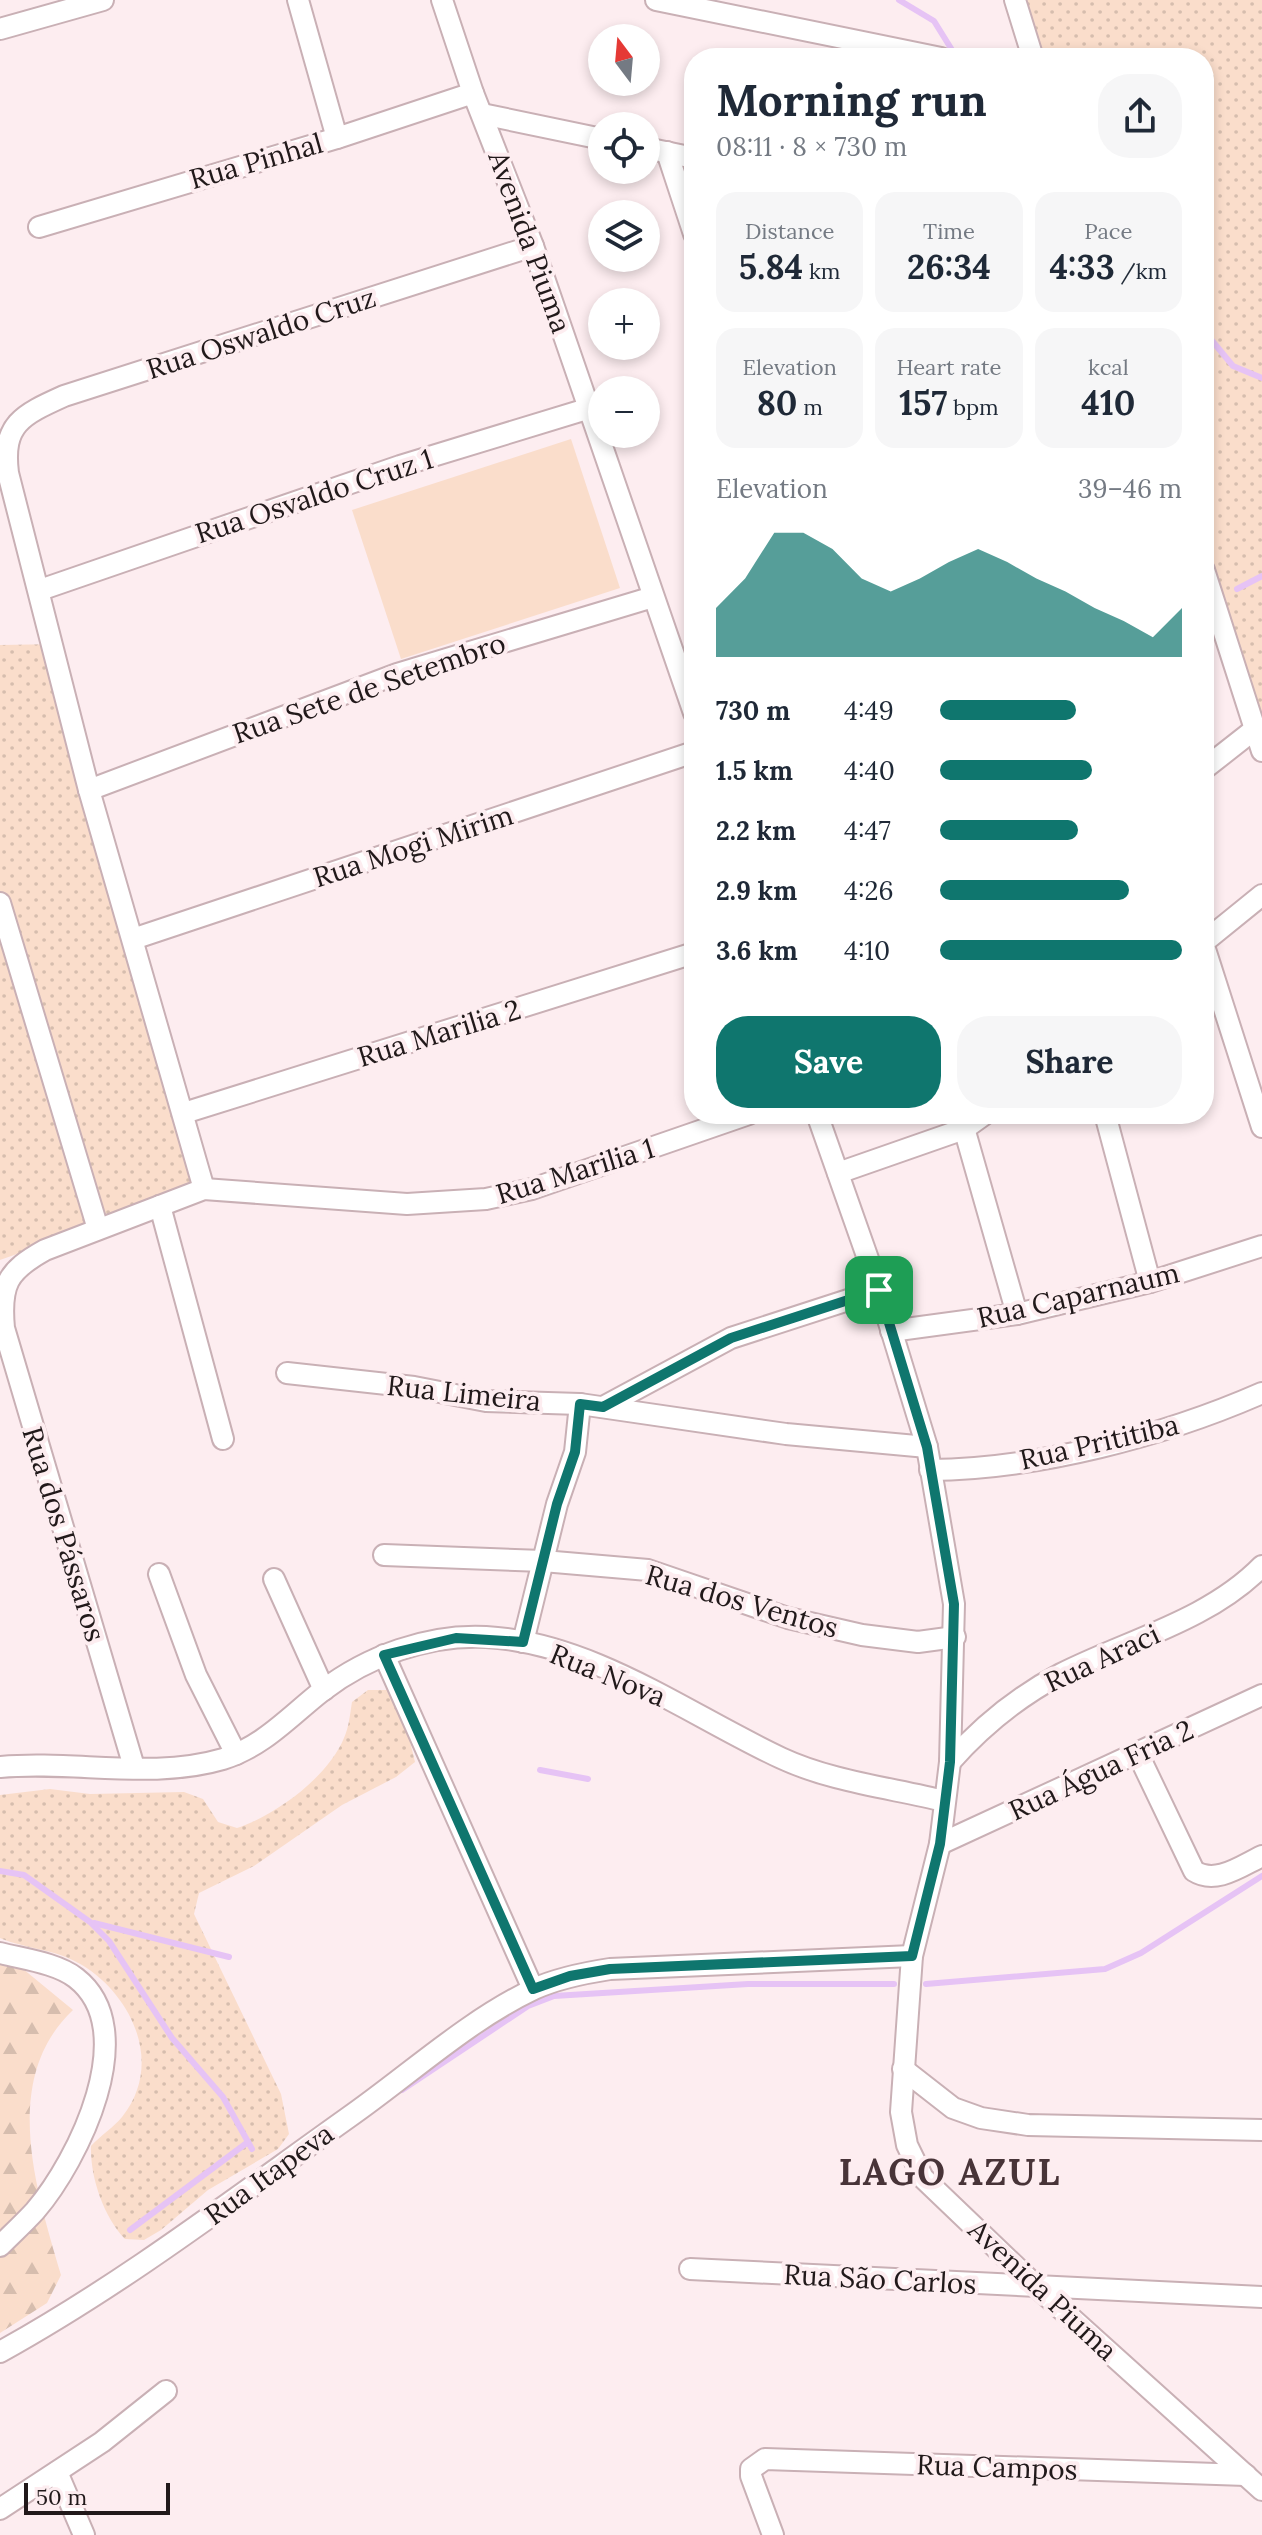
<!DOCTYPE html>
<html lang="en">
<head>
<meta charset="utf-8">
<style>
  body { margin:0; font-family:Lora,serif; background:#f6f6f7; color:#1f2937; height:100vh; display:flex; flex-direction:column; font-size:30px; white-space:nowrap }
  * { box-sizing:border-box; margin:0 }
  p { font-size:26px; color:#747a83 }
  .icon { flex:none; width:44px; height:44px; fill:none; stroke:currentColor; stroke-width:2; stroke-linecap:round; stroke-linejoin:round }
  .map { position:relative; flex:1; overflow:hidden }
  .panel { position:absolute; left:684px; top:48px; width:530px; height:1076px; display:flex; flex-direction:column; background:#fff; border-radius:32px; box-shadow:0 4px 12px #0003 }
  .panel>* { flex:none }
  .needle { width:52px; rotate:344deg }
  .tools { position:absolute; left:588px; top:24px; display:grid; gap:16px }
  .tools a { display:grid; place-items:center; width:72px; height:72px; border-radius:50%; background:#fff; box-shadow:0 4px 12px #0003; font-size:40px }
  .scale { position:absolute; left:24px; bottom:20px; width:146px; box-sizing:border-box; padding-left:8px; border:4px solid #21191a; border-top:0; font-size:22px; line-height:28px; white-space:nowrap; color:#21191a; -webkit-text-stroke:6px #fdedf0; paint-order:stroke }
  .pin { position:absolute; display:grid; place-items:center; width:68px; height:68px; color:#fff; margin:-34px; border-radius:16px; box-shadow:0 4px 12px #0006 }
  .round { display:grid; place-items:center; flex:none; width:84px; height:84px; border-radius:32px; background:#f6f6f7 }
  .head { display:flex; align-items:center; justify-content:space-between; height:136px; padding:0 32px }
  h1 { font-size:44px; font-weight:800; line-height:60px }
  .metrics { display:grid; grid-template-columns:repeat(3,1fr); gap:12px; height:136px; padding:8px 32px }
  .metrics div { display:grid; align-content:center; border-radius:20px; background:#f6f6f7; text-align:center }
  .metrics b { font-size:34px; font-weight:800 }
  .metrics small { font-size:22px; font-weight:400 }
  .metrics p { font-size:22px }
  .chart { height:224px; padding:16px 32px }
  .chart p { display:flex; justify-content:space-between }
  .chart svg { width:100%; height:144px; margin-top:8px; fill:#0f766e; opacity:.7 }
  .action { display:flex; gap:16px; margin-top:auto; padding:16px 32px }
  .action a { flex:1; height:92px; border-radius:32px; background:#0f766e; color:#fff; font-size:32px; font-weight:800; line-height:92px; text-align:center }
  .action a+a { background:#f6f6f7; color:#1f2937 }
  ul { padding:0 32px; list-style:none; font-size:26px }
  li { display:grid; grid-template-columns:128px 96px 1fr; align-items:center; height:60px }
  li i { height:20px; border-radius:10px; background:#0f766e }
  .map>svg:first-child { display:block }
  .grass { fill:url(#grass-dots) }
  .forest { fill:url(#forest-firs) }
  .garden { fill:#faddcb }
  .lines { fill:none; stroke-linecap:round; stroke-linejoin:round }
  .stream { stroke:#e6c3f5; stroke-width:6 }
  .minor-casing { stroke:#c9b0b5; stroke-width:24 }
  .minor { stroke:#fff; stroke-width:20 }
  .route-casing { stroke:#fff; stroke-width:16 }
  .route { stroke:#0f766e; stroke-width:10 }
  .labels { text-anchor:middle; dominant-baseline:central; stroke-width:8; stroke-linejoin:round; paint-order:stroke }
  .street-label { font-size:28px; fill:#21191a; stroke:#fdedf0 }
  .district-label { font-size:36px; font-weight:bold; letter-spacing:2px; fill:#483438; stroke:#fdedf0 }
</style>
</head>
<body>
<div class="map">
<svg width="1262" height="2535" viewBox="0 0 1262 2535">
  <defs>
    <pattern id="grass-dots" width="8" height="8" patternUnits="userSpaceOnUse" patternTransform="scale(2)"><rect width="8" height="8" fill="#faddcb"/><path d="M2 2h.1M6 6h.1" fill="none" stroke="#d6bdae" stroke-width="1.8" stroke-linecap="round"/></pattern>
    <pattern id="forest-firs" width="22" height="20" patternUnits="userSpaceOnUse" patternTransform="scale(2)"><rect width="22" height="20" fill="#faddcb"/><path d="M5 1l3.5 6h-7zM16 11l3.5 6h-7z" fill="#d6bdae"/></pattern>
  </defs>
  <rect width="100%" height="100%" fill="#fdedf0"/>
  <!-- grass -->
  <g class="grass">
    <path d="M 1023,0 L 1262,0 L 1262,734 L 1204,557 L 1204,58 L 1042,58 Z"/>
    <path d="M 61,644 L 132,931 L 208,1186 L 0,1260 L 0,645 Z"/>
    <path d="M 368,1690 L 387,1690 L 406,1725 L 415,1762 L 396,1777 L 342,1805 L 254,1866 L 199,1893 L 194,1914 L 281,2094 L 289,2134 L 278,2149 L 208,2190 L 161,2230 L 144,2240 L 125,2239 C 103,2216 90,2176 91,2146 C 100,2136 114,2127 122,2117 C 164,2065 133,1996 82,1965 C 56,1949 26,1949 0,1938 L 0,1795 L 50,1789 L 90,1794 L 184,1792 L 203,1799 L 218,1822 L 237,1828 C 276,1815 328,1777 344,1738 C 349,1727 350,1714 352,1702 Z"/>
  </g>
  <!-- forest -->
  <path class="forest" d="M 0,1950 L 73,2010 C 0,2079 36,2189 61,2275 L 47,2303 L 0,2333 Z"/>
  <!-- garden -->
  <path class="garden" d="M 571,439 L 620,588 L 401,659 L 352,510 Z"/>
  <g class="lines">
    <!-- stream -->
    <g class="stream">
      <path d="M 899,0 L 934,21 L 957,58"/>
      <path d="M 1204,331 L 1233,366 L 1262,378"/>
      <path d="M 1237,589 L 1262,576"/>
      <path d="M 540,1770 L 588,1779"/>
      <path d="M 0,1871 L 24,1875 L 90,1922 L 109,1941 L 172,2038 L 223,2097 L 252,2149"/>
      <path d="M 94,1923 L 229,1957"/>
      <path d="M 926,1984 L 1105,1969 L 1141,1953 L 1262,1876"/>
      <path d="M 402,2090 L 528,2006 L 554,1996 L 748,1984 L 894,1984"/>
      <path d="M 130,2230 L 248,2142"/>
    </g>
    <!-- minor casing -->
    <g class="minor-casing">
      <g id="minor">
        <path d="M 298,0 L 337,138"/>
        <path d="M 442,0 L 473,93 L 533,246 L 694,713"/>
        <path d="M 656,0 L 941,58"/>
        <path d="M 1015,0 L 1033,58"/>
        <path d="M 0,29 L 103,0"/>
        <path d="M 482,114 L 602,139"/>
        <path d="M 646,148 L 694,158"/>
        <path d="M 667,152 L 694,234"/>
        <path d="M 39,227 L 337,138 L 473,93"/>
        <path d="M 1204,570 L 1262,751"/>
        <path d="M 40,590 L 400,466 L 590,408"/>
        <path d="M 1204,769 L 1255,729"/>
        <path d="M 89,790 L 397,674 L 653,597"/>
        <path d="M 0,903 L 98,1229"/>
        <path d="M 133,939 L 694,752"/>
        <path d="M 1204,942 L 1262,895"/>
        <path d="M 1204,946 L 1262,1127"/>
        <path d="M 184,1113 L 694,953"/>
        <path d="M 817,1114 L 879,1290 L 927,1447 L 954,1604 L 950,1762 L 940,1844 L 912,1956 L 901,2112 L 907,2145 L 923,2178 L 1038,2288 L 1262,2490"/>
        <path d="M 960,1114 L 1017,1314"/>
        <path d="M 1105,1114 L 1150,1282"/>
        <path d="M 838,1173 L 964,1129 L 985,1114"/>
        <path d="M 204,1189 L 89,790 L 8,473 C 2,424 22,415 64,396 L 533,246"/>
        <path d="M 160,1206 L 223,1439"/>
        <path d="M 891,1331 L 1017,1314 L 1150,1282 L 1262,1246"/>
        <path d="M 287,1373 L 414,1387 L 486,1401 L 580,1404 L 786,1434 L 927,1447"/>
        <path d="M 603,1407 L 731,1338 L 879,1290"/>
        <path d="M 930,1470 C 1038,1469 1164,1436 1262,1393"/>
        <path d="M 384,1555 L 543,1561 L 648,1570 L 788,1618 L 862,1635 L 918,1642 L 955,1637"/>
        <path d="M 159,1574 L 196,1675 L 236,1754"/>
        <path d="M 274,1579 L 324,1690"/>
        <path d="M 523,1642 L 557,1504 L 575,1452 L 580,1404"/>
        <path d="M 384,1655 L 533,1989"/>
        <path d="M 1138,1754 L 1194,1871 C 1216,1885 1241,1866 1262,1856"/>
        <path d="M 950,1762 C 983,1725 1017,1697 1061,1674 C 1128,1640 1208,1621 1262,1566"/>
        <path d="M 0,1767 C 73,1760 152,1780 223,1759 C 264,1746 290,1716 322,1691 C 368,1656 428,1634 486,1637 C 593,1643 687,1714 781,1758 C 830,1781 891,1788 944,1801"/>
        <path d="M 134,1767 L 4,1328 C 0,1285 7,1271 45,1250 L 204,1189 L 407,1204 L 486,1199 L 532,1189 L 749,1114"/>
        <path d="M 940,1844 L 1262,1695"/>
        <path d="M 0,1953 C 23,1959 57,1963 76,1978 C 143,2030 78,2161 35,2211 C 24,2223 12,2234 0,2246"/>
        <path d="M 903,2069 L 953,2108 L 981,2118 L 1028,2125 L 1262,2130"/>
        <path d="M 690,2269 L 1262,2297"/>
        <path d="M 0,2352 C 123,2284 235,2198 349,2117 C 409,2075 467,2021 534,1989 C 558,1978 584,1973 610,1969 L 912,1956"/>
        <path d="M 57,2472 L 84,2535"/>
        <path d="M 0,2509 L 102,2442 L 166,2391"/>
        <path d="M 773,2535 L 751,2476 L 751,2469 L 765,2459 L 1246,2475"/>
      </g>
    </g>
    <!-- minor -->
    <use href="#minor" class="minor"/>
  </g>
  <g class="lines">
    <!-- route casing -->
    <g class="route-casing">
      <path id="route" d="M 879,1290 L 927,1447 L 954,1604 L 950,1762 L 940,1844 L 912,1956 L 610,1969 L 570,1976 L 533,1989 L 384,1655 L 456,1638 L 523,1642 L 557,1504 L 575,1452 L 580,1404 L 603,1407 L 731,1338 Z"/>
    </g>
    <!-- route -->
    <use href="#route" class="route"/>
  </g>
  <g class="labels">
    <!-- street labels -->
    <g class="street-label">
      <text transform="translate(256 161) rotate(-16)">Rua Pinhal</text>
      <text transform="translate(530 242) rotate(70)">Avenida Piuma</text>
      <text transform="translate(261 333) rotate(-18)">Rua Oswaldo Cruz</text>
      <text transform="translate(314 496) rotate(-18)">Rua Osvaldo Cruz 1</text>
      <text transform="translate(369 688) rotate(-19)">Rua Sete de Setembro</text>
      <text transform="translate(413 846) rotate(-18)">Rua Mogi Mirim</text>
      <text transform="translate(439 1033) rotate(-17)">Rua Marilia 2</text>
      <text transform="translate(575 1171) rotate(-17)">Rua Marilia 1</text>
      <text transform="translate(1078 1295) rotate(-13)">Rua Caparnaum</text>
      <text transform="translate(464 1393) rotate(6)">Rua Limeira</text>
      <text transform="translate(1099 1442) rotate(-13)">Rua Prititiba</text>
      <text transform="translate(64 1534) rotate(73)">Rua dos Pássaros</text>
      <text transform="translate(742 1601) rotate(16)">Rua dos Ventos</text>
      <text transform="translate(1102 1658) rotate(-25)">Rua Araci</text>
      <text transform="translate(608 1675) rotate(22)">Rua Nova</text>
      <text transform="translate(1101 1770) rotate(-25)">Rua Água Fria 2</text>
      <text transform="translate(269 2174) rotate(-36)">Rua Itapeva</text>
      <text transform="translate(880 2279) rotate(3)">Rua São Carlos</text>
      <text transform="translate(1043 2290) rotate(43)">Avenida Piuma</text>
      <text transform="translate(997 2467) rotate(2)">Rua Campos</text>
    </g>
    <!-- district labels -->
    <g class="district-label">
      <text x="950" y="2172">LAGO AZUL</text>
    </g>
  </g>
</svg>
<div class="tools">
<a><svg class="needle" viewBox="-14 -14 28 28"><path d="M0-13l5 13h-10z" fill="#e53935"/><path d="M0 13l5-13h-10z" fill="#747a83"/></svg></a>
<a><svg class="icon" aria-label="locate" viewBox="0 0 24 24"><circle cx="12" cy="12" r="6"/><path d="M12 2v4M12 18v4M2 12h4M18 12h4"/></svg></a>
<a><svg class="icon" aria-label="layers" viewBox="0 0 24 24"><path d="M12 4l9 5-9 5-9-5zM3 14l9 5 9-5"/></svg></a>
<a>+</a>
<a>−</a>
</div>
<div class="scale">50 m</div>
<div class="pin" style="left:879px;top:1290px;background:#1e9e55"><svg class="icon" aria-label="arrive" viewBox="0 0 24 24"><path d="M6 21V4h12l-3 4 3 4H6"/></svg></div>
<section class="panel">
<div class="head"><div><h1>Morning run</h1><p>08:11 · 8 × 730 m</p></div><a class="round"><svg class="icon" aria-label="share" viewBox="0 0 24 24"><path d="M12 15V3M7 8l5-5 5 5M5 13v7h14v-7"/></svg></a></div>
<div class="metrics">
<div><p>Distance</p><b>5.84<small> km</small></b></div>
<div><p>Time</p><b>26:34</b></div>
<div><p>Pace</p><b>4:33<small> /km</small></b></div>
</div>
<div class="metrics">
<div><p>Elevation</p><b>80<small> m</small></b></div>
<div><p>Heart rate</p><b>157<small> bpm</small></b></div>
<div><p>kcal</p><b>410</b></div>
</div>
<div class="chart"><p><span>Elevation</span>39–46 m</p>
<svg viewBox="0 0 160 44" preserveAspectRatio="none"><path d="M0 44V29L10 20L20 6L30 6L40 11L50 20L60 24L70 20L80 15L90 11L100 15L110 20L120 24L130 29L140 33L150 38L160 29V44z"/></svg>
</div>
<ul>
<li><b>730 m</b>4:49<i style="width:56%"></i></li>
<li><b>1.5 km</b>4:40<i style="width:63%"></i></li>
<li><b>2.2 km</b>4:47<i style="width:57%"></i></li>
<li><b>2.9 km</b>4:26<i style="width:78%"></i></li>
<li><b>3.6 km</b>4:10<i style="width:100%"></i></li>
</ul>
<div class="action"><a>Save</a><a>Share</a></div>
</section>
</div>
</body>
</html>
